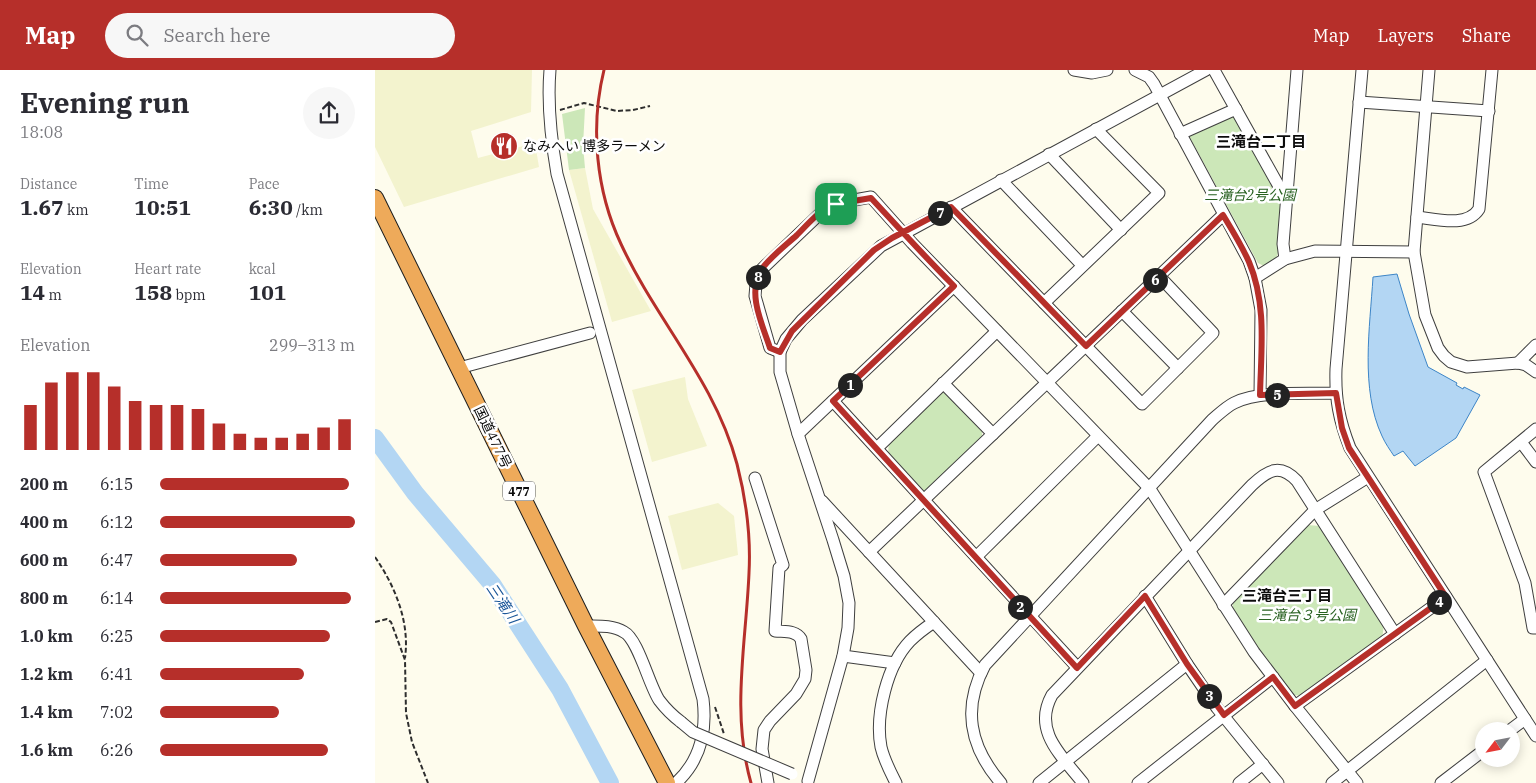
<!DOCTYPE html>
<html lang="en">
<head>
<meta charset="utf-8">
<style>
  body { margin:0; font-family:"IBM Plex Serif","Noto Sans JP",serif; background:#f7f7f7; color:#2b2b33; height:100vh; display:flex; flex-direction:column; font-size:19px; white-space:nowrap }
  * { box-sizing:border-box; margin:0 }
  p { font-size:16px; color:#7c7c81 }
  .icon { flex:none; width:28px; height:28px; fill:none; stroke:currentColor; stroke-width:2; stroke-linecap:round; stroke-linejoin:round }
  .map { position:relative; flex:1; overflow:hidden }
  .details { display:flex; flex-direction:column; background:#fff; width:375px }
  .details>* { flex:none }
  .needle { width:32px; rotate:238deg }
  .buttons { position:absolute; left:1100px; top:652px; display:grid; gap:10px }
  .buttons a { display:grid; place-items:center; width:45px; height:45px; border-radius:50%; background:#fff; box-shadow:0 2px 12px #0003; font-size:25px }
  .pin { position:absolute; display:grid; place-items:center; width:42px; height:42px; color:#fff; margin:-21px; border-radius:10px; box-shadow:0 2px 8px #0006 }
  .km { position:absolute; width:25px; height:25px; margin:-12px; border-radius:50%; background:#222; color:#fff; font-size:14px; line-height:25px; text-align:center }
  .round { display:grid; place-items:center; flex:none; width:52px; height:52px; border-radius:26px; background:#f7f7f7 }
  .head { display:flex; align-items:center; justify-content:space-between; height:85px; padding:0 20px }
  h1 { font-size:28px; font-weight:700; line-height:38px }
  .metrics { display:grid; grid-template-columns:repeat(3,1fr); gap:8px; height:85px; padding:5px 20px }
  .metrics div { display:grid; align-content:center }
  .metrics b { font-size:21px; font-weight:700 }
  .metrics small { font-size:14px; font-weight:400 }
  .metrics p { font-size:14px }
  .chart { height:140px; padding:10px 20px }
  .chart p { display:flex; justify-content:space-between }
  .chart svg { width:100%; height:90px; margin-top:5px; stroke:#b62f2a; stroke-width:6 }
  ul { padding:0 20px; list-style:none; font-size:16px }
  li { display:grid; grid-template-columns:80px 60px 1fr; align-items:center; height:38px }
  li i { height:12px; border-radius:6px; background:#b62f2a }
  header { display:flex; align-items:center; gap:30px; box-sizing:border-box; height:70px; padding:0 25px; background:#b62f2a; color:#fff }
  header strong { font-size:24px }
  nav { display:flex; gap:28px; margin-inline-start:auto; font-size:18px }
  .search { width:350px; height:45px; background:#f7f7f7; display:flex; align-items:center; gap:12px; box-sizing:border-box; padding:0 18px; border-radius:28px; color:#7c7c81; font-size:19px }
  main { display:flex; flex:1; min-height:0 }
  .map>svg:first-child { display:block }
  .farmland { fill:#f3f3ce }
  .green { fill:#cce7b8 }
  .water { fill:#b3d6f3; stroke:#3d85c7 }
  .lines { fill:none; stroke-linecap:round; stroke-linejoin:round }
  .river { stroke:#b3d6f3; stroke-width:18 }
  .minor-casing { stroke:#3f3f3f; stroke-width:13 }
  .highway-casing { stroke:#1d1d1d; stroke-width:18 }
  .path { stroke:#2e2e2e; stroke-width:2; stroke-dasharray:5 2.5; stroke-linecap:butt }
  .minor { stroke:#fff; stroke-width:11 }
  .highway { stroke:#eeaa5a; stroke-width:16 }
  .rail { stroke:#b62f2a; stroke-width:3 }
  .minor-bridge-casing { stroke:#3f3f3f; stroke-width:13; stroke-linecap:butt }
  .minor-bridge { stroke:#fff; stroke-width:11 }
  .route-casing { stroke:#fff; stroke-width:10 }
  .route { stroke:#b62f2a; stroke-width:6 }
  .labels { text-anchor:middle; dominant-baseline:central; stroke-width:5; stroke-linejoin:round; paint-order:stroke }
  .shield { fill:#fff; stroke:#555; stroke-width:1 }
  .shield-label { font-size:12px; font-weight:bold; fill:#0c0c0c }
  .poi-label { font-size:14px; fill:#0c0c0c; stroke:#fff; text-anchor:start }
  .park-label { font-size:14px; font-style:italic; fill:#286120; stroke:#fff }
  .street-label { font-size:14px; fill:#0c0c0c; stroke:#fff }
  .neighbourhood-label { font-size:15px; font-weight:bold; fill:#0c0c0c; stroke:#fff }
  .water-label { font-size:15px; font-style:italic; fill:#1b5799; stroke:#fff }
</style>
</head>
<body>
<header>
<strong>Map</strong>
<div class="search"><svg class="icon" aria-label="search" viewBox="0 0 24 24"><circle cx="10" cy="10" r="6"/><path d="M15 15l6 6"/></svg>Search here</div>
<nav><a>Map</a><a>Layers</a><a>Share</a></nav>
</header>
<main>
<section class="details">
<div class="head"><div><h1>Evening run</h1><p>18:08</p></div><a class="round"><svg class="icon" aria-label="share" viewBox="0 0 24 24"><path d="M12 15V3M7 8l5-5 5 5M5 13v7h14v-7"/></svg></a></div>
<div class="metrics">
<div><p>Distance</p><b>1.67<small> km</small></b></div>
<div><p>Time</p><b>10:51</b></div>
<div><p>Pace</p><b>6:30<small> /km</small></b></div>
</div>
<div class="metrics">
<div><p>Elevation</p><b>14<small> m</small></b></div>
<div><p>Heart rate</p><b>158<small> bpm</small></b></div>
<div><p>kcal</p><b>101</b></div>
</div>
<div class="chart"><p><span>Elevation</span>299–313 m</p>
<svg viewBox="0 0 160 44" preserveAspectRatio="none"><path d="M5 44V22M15 44V11M25 44V6M35 44V6M45 44V13M55 44V20M65 44V22M75 44V22M85 44V24M95 44V31M105 44V36M115 44V38M125 44V38M135 44V36M145 44V33M155 44V29"/></svg>
</div>
<ul>
<li><b>200 m</b>6:15<i style="width:97%"></i></li>
<li><b>400 m</b>6:12<i style="width:100%"></i></li>
<li><b>600 m</b>6:47<i style="width:70%"></i></li>
<li><b>800 m</b>6:14<i style="width:98%"></i></li>
<li><b>1.0 km</b>6:25<i style="width:87%"></i></li>
<li><b>1.2 km</b>6:41<i style="width:74%"></i></li>
<li><b>1.4 km</b>7:02<i style="width:61%"></i></li>
<li><b>1.6 km</b>6:26<i style="width:86%"></i></li>
</ul>
</section>
<div class="map">
<svg width="1161" height="713" viewBox="0 0 1161 713">
  <rect width="100%" height="100%" fill="#fefced"/>
  <!-- farmland -->
  <g class="farmland">
    <path d="M 0,0 L 157,0 L 156,42 L 96,61 L 103,88 L 160,73 L 164,97 L 29,137 L 0,77 Z"/>
    <path d="M 210,98 L 218,139 L 276,241 L 237,252 L 194,100 Z"/>
    <path d="M 310,307 L 313,329 L 332,376 L 277,392 L 257,320 Z"/>
    <path d="M 343,433 L 359,446 L 363,485 L 307,500 L 293,446 Z"/>
  </g>
  <!-- green -->
  <g class="green">
    <path d="M 210,38 L 208,76 L 210,98 L 194,100 L 187,44 Z"/>
    <path d="M 858,43 L 905,129 C 908,141 907,180 900,190 C 897,192 893,194 889,196 L 883,193 L 812,62 Z"/>
    <path d="M 570,322 L 607,360 L 607,368 L 553,420 L 546,420 L 513,384 L 514,371 L 562,324 Z"/>
    <path d="M 932,455 L 945,456 L 1009,554 L 1007,569 L 927,626 L 919,625 L 888,585 L 858,539 L 858,530 Z"/>
  </g>
  <!-- water -->
  <path class="water" d="M 1022,204 L 1034,244 L 1053,297 L 1082,313 L 1081,315 L 1088,319 L 1089,317 L 1105,325 L 1081,368 L 1040,396 L 1028,381 L 1019,386 C 1015,380 1010,373 1007,366 C 985,319 995,257 998,207 Z"/>
  <g class="lines">
    <!-- river -->
    <path class="river" d="M 0,368 L 40,423 L 117,514 L 185,619 L 235,713"/>
    <!-- minor casing -->
    <g class="minor-casing">
      <g id="minor">
        <path d="M 175,0 C 172,35 176,69 182,104 L 328,629 C 332,661 326,690 301,713"/>
        <path d="M 699,0 L 717,3 L 732,0"/>
        <path d="M 760,0 L 774,7 L 779,14 L 874,191 L 880,208 L 886,240 L 885,325"/>
        <path d="M 839,0 L 911,129"/>
        <path d="M 987,0 L 961,299 C 960,329 964,350 975,378 L 1161,666"/>
        <path d="M 1054,0 L 1039,182 L 1050,245 L 1063,278 L 1069,286 L 1076,292 L 1092,297 L 1143,293 L 1151,295 L 1161,302"/>
        <path d="M 984,32 L 1114,41"/>
        <path d="M 805,64 L 861,39"/>
        <path d="M 674,84 L 746,160"/>
        <path d="M 626,110 L 707,195"/>
        <path d="M 576,137 L 767,334 L 838,263 L 784,206"/>
        <path d="M 1042,147 C 1061,149 1092,158 1104,139 L 1117,0"/>
        <path d="M 910,189 L 908,174 L 922,0"/>
        <path d="M 880,208 L 910,189 L 940,181 L 1039,182"/>
        <path d="M 669,233 L 784,123 L 721,59"/>
        <path d="M 747,241 L 803,298"/>
        <path d="M 405,282 L 395,278 L 380,226 L 381,214 L 387,199 L 451,138 L 468,132 L 496,127 L 537,173 L 775,419 L 879,582 L 920,636 L 982,713"/>
        <path d="M 1143,293 L 1161,275"/>
        <path d="M 84,298 L 215,263"/>
        <path d="M 568,313 L 618,364"/>
        <path d="M 458,331 L 702,597"/>
        <path d="M 1161,359 L 1109,402 L 1150,513 L 1158,558 L 1161,558"/>
        <path d="M 423,364 L 579,216"/>
        <path d="M 1146,372 L 1161,392"/>
        <path d="M 502,378 L 622,261"/>
        <path d="M 380,408 L 408,495 L 404,498 L 400,561 C 409,562 421,560 426,569 L 431,600 L 430,609 L 421,624 L 395,651 L 389,660 L 387,679 L 393,713"/>
        <path d="M 447,431 L 606,603"/>
        <path d="M 494,482 L 848,145"/>
        <path d="M 601,487 L 723,366"/>
        <path d="M 770,526 L 812,594 L 842,638 L 903,713"/>
        <path d="M 848,535 L 940,440 L 993,407"/>
        <path d="M 211,556 C 224,556 238,555 249,562 C 263,569 274,615 284,630 C 290,638 298,646 306,652"/>
        <path d="M 468,586 L 520,593"/>
        <path d="M 920,636 L 1071,527"/>
        <path d="M 1134,661 L 1150,649"/>
        <path d="M 433,711 L 468,586 L 473,558 L 474,533 L 469,506 L 458,470 L 423,364 L 405,302 L 405,282 L 411,269 L 427,250 L 506,176 L 831,0"/>
        <path d="M 521,713 C 515,701 509,690 506,677 C 500,645 512,595 535,571 C 542,564 550,558 559,552"/>
        <path d="M 626,713 C 594,676 587,638 610,595 L 837,350 C 844,344 851,337 859,333 C 884,320 932,324 961,323"/>
        <path d="M 664,713 L 812,594"/>
        <path d="M 708,713 C 687,686 657,661 677,625 L 877,415 C 893,400 905,393 922,411 L 1020,564"/>
        <path d="M 763,713 L 898,607"/>
        <path d="M 864,713 L 888,694"/>
        <path d="M 957,713 L 1112,590"/>
        <path d="M 1066,713 L 1109,680"/>
      </g>
    </g>
    <!-- highway casing -->
    <g class="highway-casing">
      <path id="highway" d="M 0,128 L 211,556 L 292,713"/>
    </g>
    <!-- path -->
    <g class="path">
      <path d="M 185,40 L 209,33 L 242,41 L 258,40 L 275,36"/>
      <path d="M 0,487 C 20,516 35,552 30,588"/>
      <path d="M 0,552 L 12,549 L 16,552 L 30,590 L 31,643 L 37,672 L 53,713"/>
      <path d="M 340,637 L 349,664"/>
    </g>
    <!-- minor -->
    <use href="#minor" class="minor"/>
    <!-- highway -->
    <use href="#highway" class="highway"/>
    <!-- rail -->
    <path class="rail" d="M 229,0 C 215,57 221,121 246,174 C 281,250 340,311 362,394 C 371,429 376,466 374,503 C 371,574 356,642 376,713"/>
    <!-- minor-bridge casing -->
    <g class="minor-bridge-casing">
      <path id="minor-bridge" d="M 306,652 L 318,662 L 417,704"/>
    </g>
    <!-- minor-bridge -->
    <use href="#minor-bridge" class="minor-bridge"/>
  </g>
  <g class="lines">
    <!-- route casing -->
    <g class="route-casing">
      <path id="route" d="M 461,134 L 496,128 C 523,157 550,187 579,216 L 458,331 L 702,598 L 770,526 L 812,594 L 849,645 L 898,607 L 920,636 L 1071,527 L 974,378 L 967,358 L 961,323 L 885,325 C 886,281 892,234 874,192 C 867,176 857,160 848,145 L 711,276 L 576,137 L 517,168 L 499,180 L 417,261 L 405,282 L 395,278 C 387,254 372,223 386,200 C 395,187 410,176 422,165 C 434,153 445,139 461,134"/>
    </g>
    <!-- route -->
    <use href="#route" class="route"/>
  </g>
  <!-- icons -->
  <defs>
    <g id="restaurant-disc" transform="scale(1.4375)"><circle r="9.5" fill="#b62f2a" stroke="#fff"/><path d="M-5-6h1v4h1v-4h1v4h1v-4h1v5L-1.5 .5V6h-2V.5L-5-1ZM5-6V6H3V1.5H1.5Q1.5-4 5-6Z" fill="#fff"/></g>
  </defs>
  <g fill-rule="evenodd">
    <use href="#restaurant-disc" x="129" y="76"/>
  </g>
  <g class="labels">
    <!-- shield labels -->
    <rect class="shield" x="128" y="411.5" width="32" height="19" rx="4"/>
    <g class="shield-label">
      <text x="144" y="421">477</text>
    </g>
    <!-- poi labels -->
    <g class="poi-label">
      <text x="148" y="76">なみへい 博多ラーメン</text>
    </g>
    <!-- park labels -->
    <g class="park-label">
      <text x="875" y="125">三滝台2号公園</text>
      <text x="932" y="545">三滝台３号公園</text>
    </g>
    <!-- street labels -->
    <g class="street-label">
      <text transform="translate(118 367) rotate(64)">国道477号</text>
    </g>
    <!-- neighbourhood labels -->
    <g class="neighbourhood-label">
      <text x="886" y="71">三滝台二丁目</text>
      <text x="912" y="525">三滝台三丁目</text>
    </g>
    <!-- water labels -->
    <g class="water-label">
      <text transform="translate(128 533) rotate(56)">三滝川</text>
    </g>
  </g>
</svg>
<div class="buttons">
<a><svg class="needle" viewBox="-14 -14 28 28"><path d="M0-13l5 13h-10z" fill="#e53935"/><path d="M0 13l5-13h-10z" fill="#7c7c81"/></svg></a>
</div>
<div class="pin" style="left:461px;top:134px;background:#1e9e55"><svg class="icon" aria-label="arrive" viewBox="0 0 24 24"><path d="M6 21V4h12l-3 4 3 4H6"/></svg></div>
<b class="km" style="left:475px;top:315px">1</b>
<b class="km" style="left:645px;top:537px">2</b>
<b class="km" style="left:834px;top:626px">3</b>
<b class="km" style="left:1064px;top:532px">4</b>
<b class="km" style="left:902px;top:325px">5</b>
<b class="km" style="left:780px;top:210px">6</b>
<b class="km" style="left:565px;top:143px">7</b>
<b class="km" style="left:383px;top:207px">8</b>
</div>
</main>
</body>
</html>
